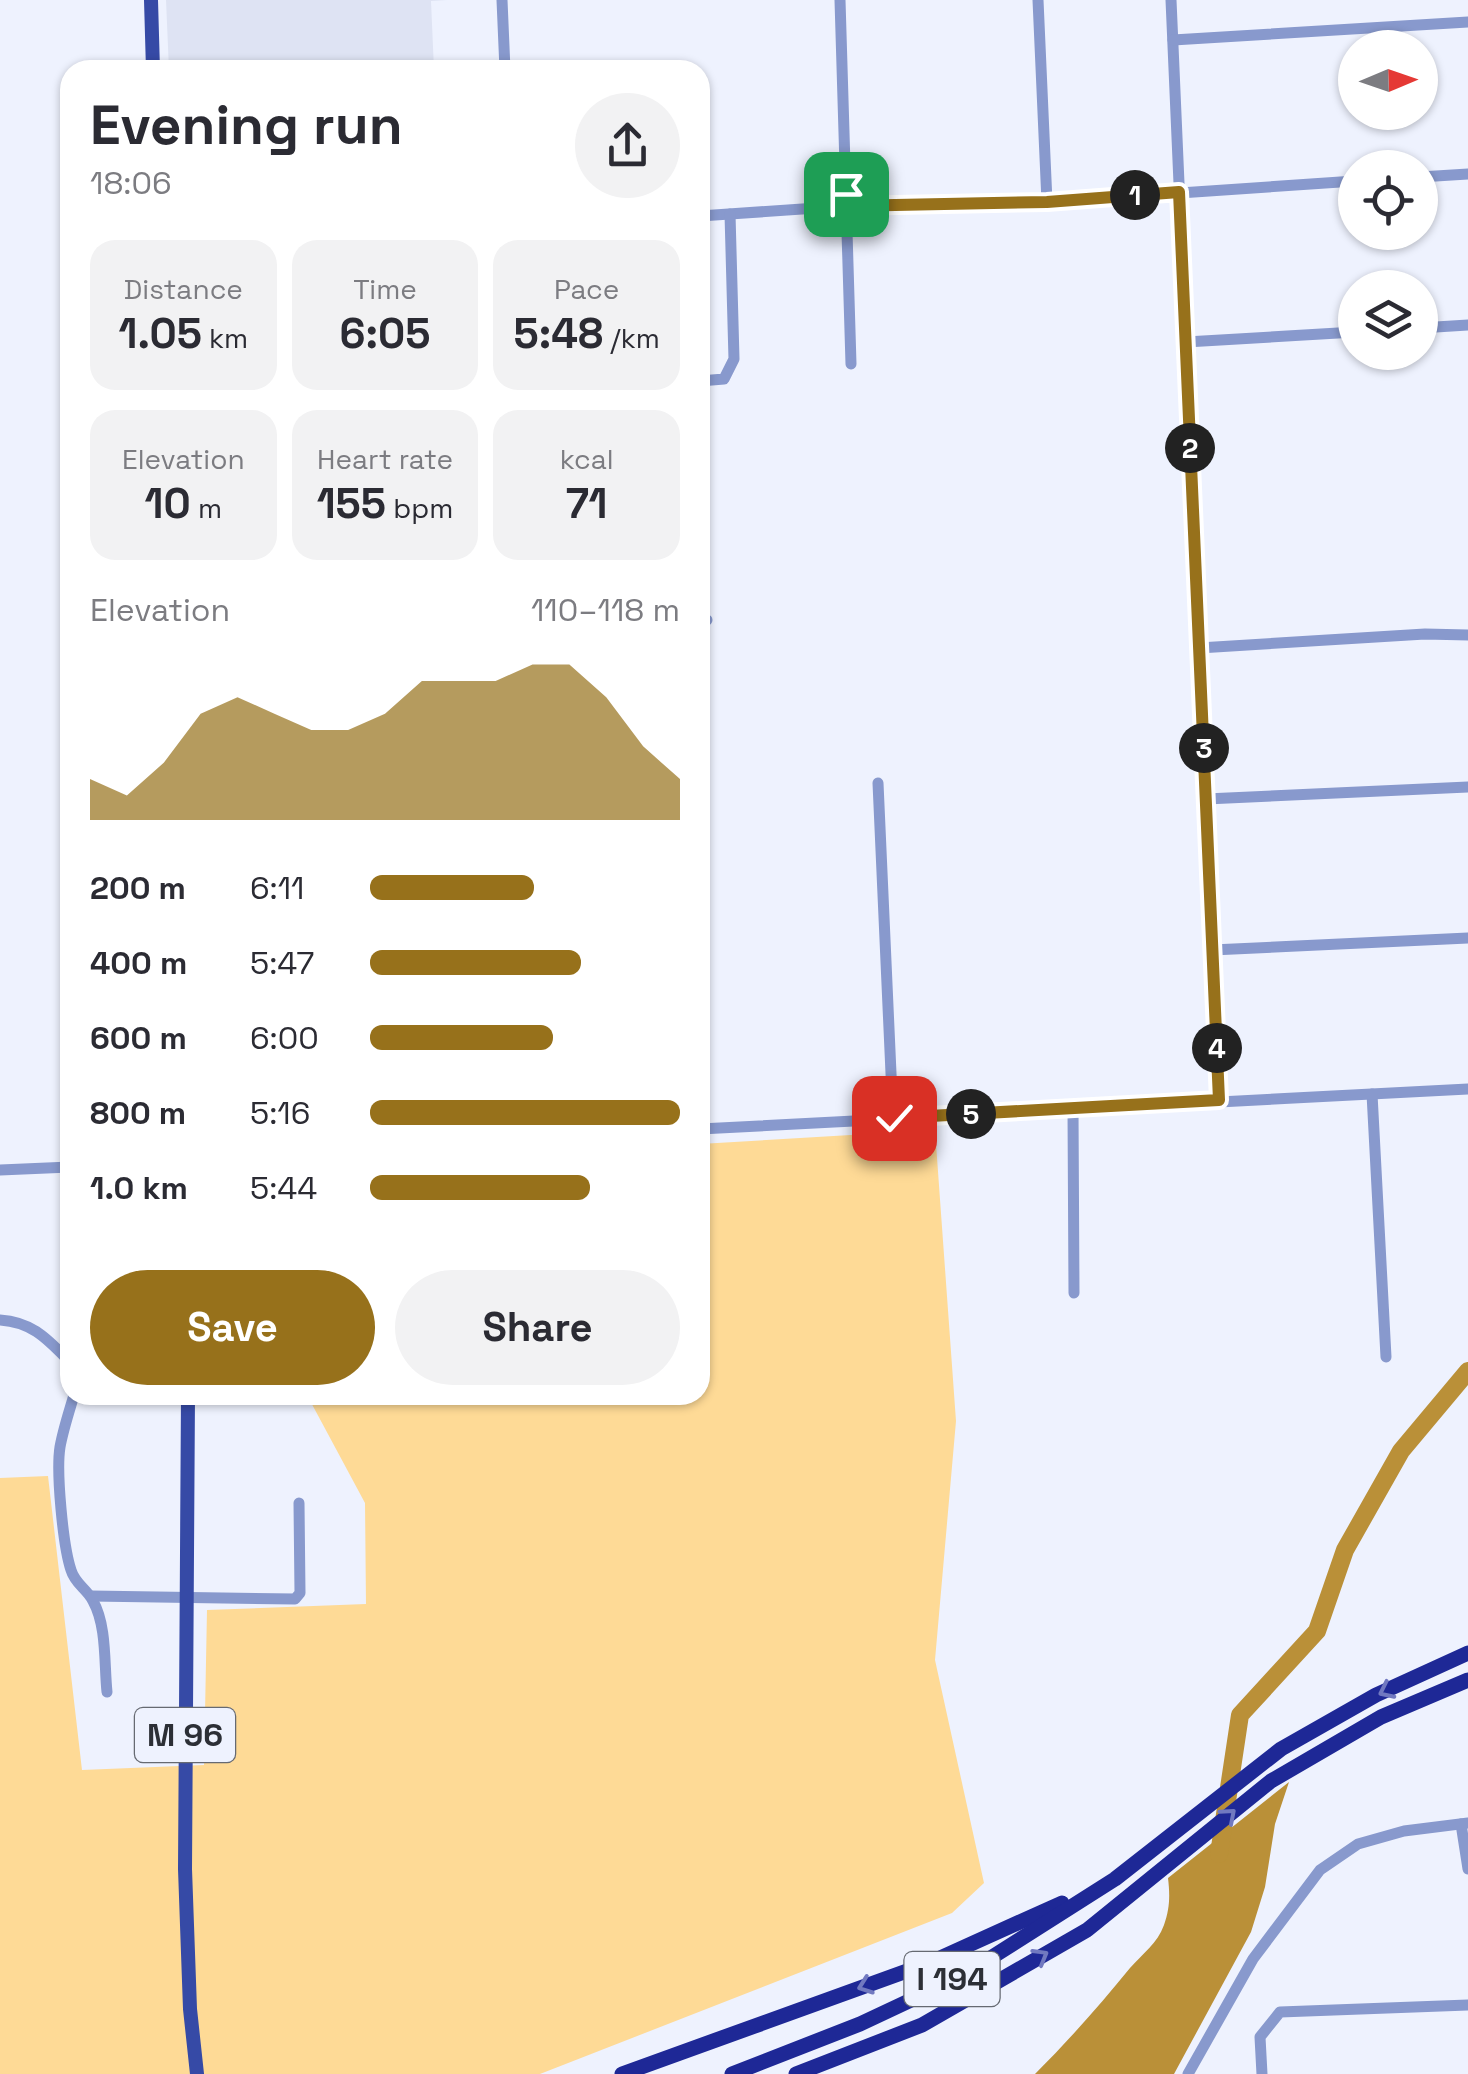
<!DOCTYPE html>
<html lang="en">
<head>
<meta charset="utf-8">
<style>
  body { margin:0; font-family:"Space Grotesk",sans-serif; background:#f2f2f3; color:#2b2b33; height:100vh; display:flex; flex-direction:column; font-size:38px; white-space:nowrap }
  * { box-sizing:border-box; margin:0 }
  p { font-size:32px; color:#7c7c81 }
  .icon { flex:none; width:55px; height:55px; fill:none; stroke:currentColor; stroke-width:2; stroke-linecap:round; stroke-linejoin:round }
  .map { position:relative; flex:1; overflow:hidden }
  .drawer { position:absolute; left:60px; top:60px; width:650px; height:1345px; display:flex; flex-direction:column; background:#fff; border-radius:30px; box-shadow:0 2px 8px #0004 }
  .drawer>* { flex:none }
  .needle { width:65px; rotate:88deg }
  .tools { position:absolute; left:1338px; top:30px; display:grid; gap:20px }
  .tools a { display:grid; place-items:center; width:100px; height:100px; border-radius:50%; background:#fff; box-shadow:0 2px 8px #0004; font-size:50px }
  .pin { position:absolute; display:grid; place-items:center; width:85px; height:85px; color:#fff; margin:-42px; border-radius:20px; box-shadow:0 5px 15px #0006 }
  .km { position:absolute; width:50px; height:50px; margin:-25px; border-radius:50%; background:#222; color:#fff; font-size:28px; line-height:50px; text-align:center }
  .round { display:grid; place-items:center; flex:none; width:105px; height:105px; border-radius:52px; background:#f2f2f3 }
  .summary { display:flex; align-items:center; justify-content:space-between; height:170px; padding:0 30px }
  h1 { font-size:55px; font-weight:600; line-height:75px }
  .figures { display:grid; grid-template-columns:repeat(3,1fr); gap:15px; height:170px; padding:10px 30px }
  .figures div { display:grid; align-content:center; border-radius:25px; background:#f2f2f3; text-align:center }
  .figures b { font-size:42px; font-weight:600 }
  .figures small { font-size:28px; font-weight:400 }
  .figures p { font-size:28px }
  .chart { height:280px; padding:20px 30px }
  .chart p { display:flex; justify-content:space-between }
  .chart svg { width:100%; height:180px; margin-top:10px; fill:#97711b; opacity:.7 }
  .primary-button { display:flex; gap:20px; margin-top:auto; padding:20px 30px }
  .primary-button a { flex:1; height:115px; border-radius:60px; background:#97711b; color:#fff; font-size:40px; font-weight:600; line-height:115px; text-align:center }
  .primary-button a+a { background:#f2f2f3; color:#2b2b33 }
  ul { padding:0 30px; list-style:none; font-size:32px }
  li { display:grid; grid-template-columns:160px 120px 1fr; align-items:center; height:75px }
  li i { height:25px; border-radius:12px; background:#97711b }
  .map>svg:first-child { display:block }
  .built { fill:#dee3f3 }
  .green { fill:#feda96 }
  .water { fill:#ba9038 }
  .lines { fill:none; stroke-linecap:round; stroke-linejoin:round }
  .river { stroke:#ba9038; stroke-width:18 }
  .minor { stroke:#8899cd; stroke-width:11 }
  .major { stroke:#364aa6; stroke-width:14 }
  .highway { stroke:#1e2896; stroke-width:15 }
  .oneway { stroke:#7179c0 }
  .route-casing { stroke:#fff; stroke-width:20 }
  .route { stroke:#97711b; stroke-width:12 }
  .labels { text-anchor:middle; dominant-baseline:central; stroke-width:8; stroke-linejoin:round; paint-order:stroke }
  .shield { fill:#eef2fe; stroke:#666a72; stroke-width:2.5 }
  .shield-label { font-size:32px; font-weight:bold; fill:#2c2f36 }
</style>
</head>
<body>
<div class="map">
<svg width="1468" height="2074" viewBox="0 0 1468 2074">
  <rect width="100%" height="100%" fill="#eef2fe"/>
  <!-- built -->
  <path class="built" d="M 166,0 L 447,0 L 431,1 L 434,70 L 169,70 Z"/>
  <!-- green -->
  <path class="green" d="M 935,1130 L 956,1421 L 935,1660 L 984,1883 L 952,1913 L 540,2074 L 0,2074 L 0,1478 L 48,1476 L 82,1770 L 204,1765 L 207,1610 L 366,1604 L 365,1503 L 307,1395 L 700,1395 L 700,1144 Z"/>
  <!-- water -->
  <path class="water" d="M 1289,1782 L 1275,1824 L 1265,1887 L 1251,1932 L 1174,2074 L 1035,2074 C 1069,2040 1100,2005 1130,1968 C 1143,1953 1157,1944 1164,1925 C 1170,1908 1170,1895 1168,1878 Z"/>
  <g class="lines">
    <!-- river -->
    <path class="river" d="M 1219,1854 L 1240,1715 L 1317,1631 L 1345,1550 L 1401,1451 L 1468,1371"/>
    <!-- minor -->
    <g class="minor">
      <path d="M 502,0 L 505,70"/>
      <path d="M 840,0 L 851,364"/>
      <path d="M 1038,0 L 1047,202"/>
      <path d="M 1171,0 L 1219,1100"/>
      <path d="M 1173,40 L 1468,22"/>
      <path d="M 1420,177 L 1468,174"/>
      <path d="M 700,216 L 846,206 L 1047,202 L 1355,181"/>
      <path d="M 1420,328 L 1468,325"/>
      <path d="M 1186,342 L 1355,332"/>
      <path d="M 700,381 L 724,379 L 734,359 L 730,214"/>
      <path d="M 700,620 L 707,620"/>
      <path d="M 1199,648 L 1425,634 L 1468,635"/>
      <path d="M 878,783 L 893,1118"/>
      <path d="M 1206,799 L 1468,787"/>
      <path d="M 1212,950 L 1468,938"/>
      <path d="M 1372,1094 L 1386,1357"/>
      <path d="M 1073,1109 L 1074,1293"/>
      <path d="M 700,1129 L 1468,1089"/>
      <path d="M 0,1170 L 70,1167"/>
      <path d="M 0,1320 C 33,1322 48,1340 70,1362"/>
      <path d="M 74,1395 C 69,1412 63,1430 60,1447 C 56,1472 63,1546 71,1570 C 75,1584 87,1589 93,1601 C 107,1626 104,1664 107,1692"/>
      <path d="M 91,1596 L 295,1599 L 300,1593 L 299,1503"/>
      <path d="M 1461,1824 L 1468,1869"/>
      <path d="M 1188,2074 L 1253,1959 L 1320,1870 L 1358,1844 L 1404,1831 L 1468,1823"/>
      <path d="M 1262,2074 L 1260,2037 L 1280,2012 L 1468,2005"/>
    </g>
    <!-- major -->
    <g class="major">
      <path d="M 151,0 L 153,70"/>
      <path d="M 188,1395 L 185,1869 L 190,2009 L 197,2074"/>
    </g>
    <!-- highway -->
    <g class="highway">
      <path d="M 622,2074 L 929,1963 L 1062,1903"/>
      <path d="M 732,2074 L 860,2024 L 926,1993 L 989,1959 L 1115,1879 L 1281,1749 L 1376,1695 L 1468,1653"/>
      <path d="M 796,2074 L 922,2025 L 1087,1930 L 1271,1781 L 1381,1717 L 1468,1680"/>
    </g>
  </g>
  <!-- one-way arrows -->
  <defs><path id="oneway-chevron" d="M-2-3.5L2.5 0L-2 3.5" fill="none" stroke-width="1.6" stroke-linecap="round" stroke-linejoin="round" transform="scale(2.5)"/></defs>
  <g class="oneway">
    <use href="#oneway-chevron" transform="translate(1386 1691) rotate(154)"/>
    <use href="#oneway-chevron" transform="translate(1229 1815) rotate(-41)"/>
    <use href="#oneway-chevron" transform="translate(1041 1956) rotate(-30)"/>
    <use href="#oneway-chevron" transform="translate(865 1986) rotate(160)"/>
  </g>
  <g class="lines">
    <!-- route casing -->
    <g class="route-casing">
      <path id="route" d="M 846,194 L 846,206 L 1047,202 L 1179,192 L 1219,1100 L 894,1118"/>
    </g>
    <!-- route -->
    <use href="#route" class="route"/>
  </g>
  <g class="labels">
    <!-- shield labels -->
    <g class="shield">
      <rect x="135" y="1708" width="100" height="54" rx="8"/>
      <rect x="904.5" y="1952" width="95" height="54" rx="8"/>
    </g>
    <g class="shield-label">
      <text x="185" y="1735">M 96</text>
      <text x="952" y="1979">I 194</text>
    </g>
  </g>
</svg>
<div class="tools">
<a><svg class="needle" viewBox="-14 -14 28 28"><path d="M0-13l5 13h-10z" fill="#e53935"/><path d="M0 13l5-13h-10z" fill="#7c7c81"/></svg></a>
<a><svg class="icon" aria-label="locate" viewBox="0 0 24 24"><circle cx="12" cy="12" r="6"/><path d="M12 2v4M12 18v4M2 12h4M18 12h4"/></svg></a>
<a><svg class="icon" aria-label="layers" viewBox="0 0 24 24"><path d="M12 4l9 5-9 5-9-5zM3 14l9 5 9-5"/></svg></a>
</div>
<div class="pin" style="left:846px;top:194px;background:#1e9e55"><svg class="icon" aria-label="arrive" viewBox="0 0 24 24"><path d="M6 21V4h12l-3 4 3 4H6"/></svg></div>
<div class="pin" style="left:894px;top:1118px;background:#d93025"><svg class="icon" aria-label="check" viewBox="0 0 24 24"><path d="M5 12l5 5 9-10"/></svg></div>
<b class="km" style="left:1135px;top:195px">1</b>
<b class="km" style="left:1190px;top:448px">2</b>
<b class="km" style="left:1204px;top:748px">3</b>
<b class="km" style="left:1217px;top:1048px">4</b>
<b class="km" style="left:971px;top:1114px">5</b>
<section class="drawer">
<div class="summary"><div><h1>Evening run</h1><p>18:06</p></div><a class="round"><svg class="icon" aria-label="share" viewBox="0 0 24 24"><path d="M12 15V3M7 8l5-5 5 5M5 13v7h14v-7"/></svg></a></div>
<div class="figures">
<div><p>Distance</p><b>1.05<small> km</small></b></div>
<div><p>Time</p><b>6:05</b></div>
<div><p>Pace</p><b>5:48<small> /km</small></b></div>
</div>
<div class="figures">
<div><p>Elevation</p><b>10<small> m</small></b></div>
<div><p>Heart rate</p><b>155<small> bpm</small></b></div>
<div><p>kcal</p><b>71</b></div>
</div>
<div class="chart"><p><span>Elevation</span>110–118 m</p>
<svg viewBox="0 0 160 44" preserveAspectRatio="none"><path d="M0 44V34L10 38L20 30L30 18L40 14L50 18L60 22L70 22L80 18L90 10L100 10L110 10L120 6L130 6L140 14L150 26L160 34V44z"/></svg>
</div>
<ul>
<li><b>200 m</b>6:11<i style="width:53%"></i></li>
<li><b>400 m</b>5:47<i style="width:68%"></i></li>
<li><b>600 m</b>6:00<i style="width:59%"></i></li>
<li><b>800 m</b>5:16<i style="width:100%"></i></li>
<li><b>1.0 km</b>5:44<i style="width:71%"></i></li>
</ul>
<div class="primary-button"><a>Save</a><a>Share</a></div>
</section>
</div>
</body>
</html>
